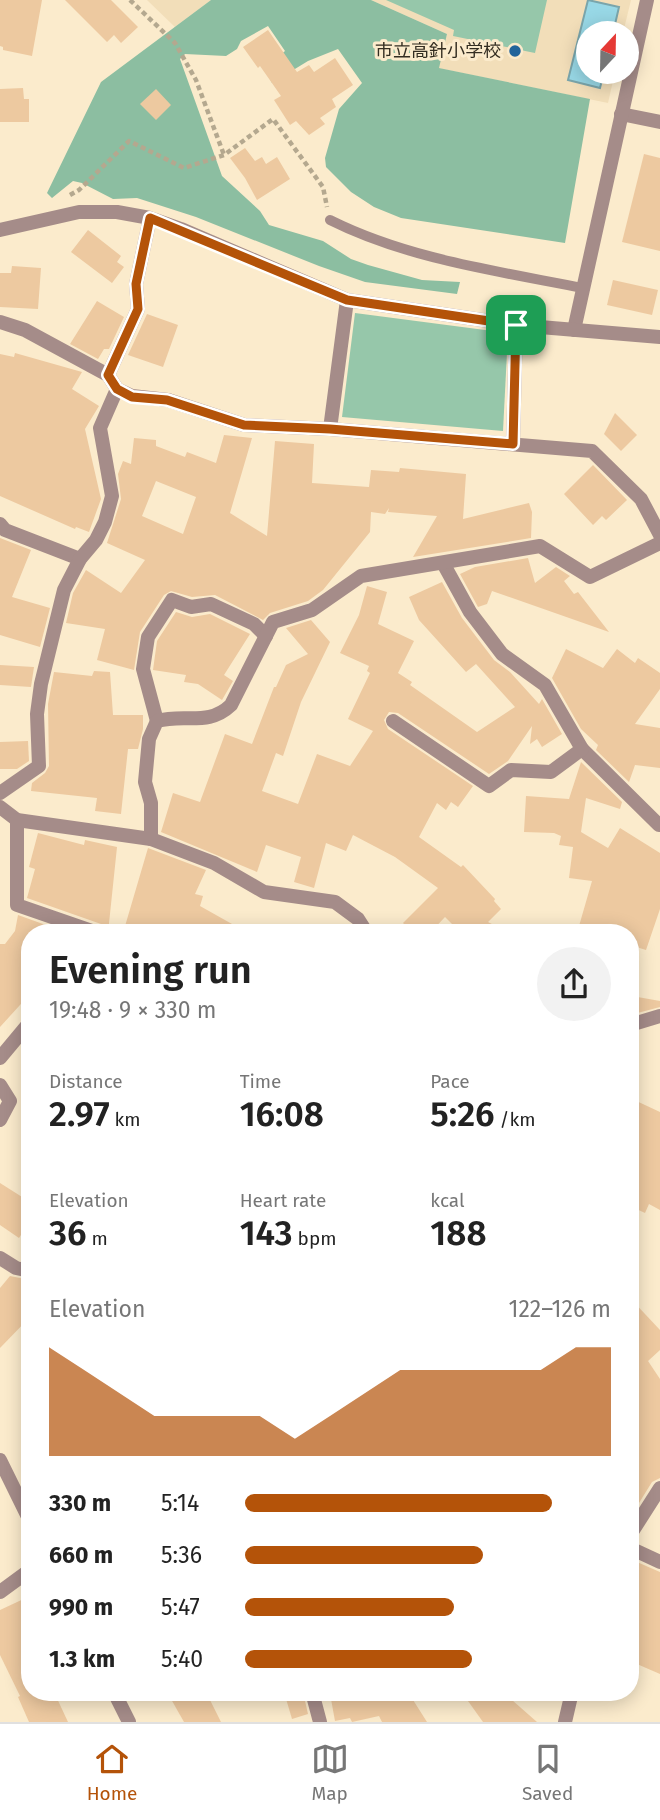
<!DOCTYPE html>
<html lang="en">
<head>
<meta charset="utf-8">
<style>
  body { margin:0; font-family:"Fira Sans","Noto Sans JP",sans-serif; background:#f2f2f2; color:#222; height:100vh; display:flex; flex-direction:column; font-size:26px; white-space:nowrap }
  * { box-sizing:border-box; margin:0 }
  p { font-size:23px; color:#767676 }
  .icon { flex:none; width:38px; height:38px; fill:none; stroke:currentColor; stroke-width:2; stroke-linecap:round; stroke-linejoin:round }
  .map { position:relative; flex:1; overflow:hidden }
  .side { position:absolute; left:21px; top:924px; width:618px; height:777px; display:flex; flex-direction:column; background:#fff; border-radius:28px; box-shadow:0 4px 18px #0003 }
  .side>* { flex:none }
  .needle { width:46px; rotate:22deg }
  .buttons { position:absolute; left:576px; top:21px; display:grid; gap:14px }
  .buttons a { display:grid; place-items:center; width:63px; height:63px; border-radius:50%; background:#fff; box-shadow:0 4px 18px #0003; font-size:35px }
  .pin { position:absolute; display:grid; place-items:center; width:60px; height:60px; color:#fff; margin:-30px; border-radius:14px; box-shadow:0 4px 10px #0006 }
  .round { display:grid; place-items:center; flex:none; width:74px; height:74px; border-radius:37px; background:#f2f2f2 }
  .headline { display:flex; align-items:center; justify-content:space-between; height:119px; padding:0 28px }
  h1 { font-size:38px; font-weight:600; line-height:52px }
  .stats { display:grid; grid-template-columns:repeat(3,1fr); gap:10px; height:119px; padding:7px 28px }
  .stats div { display:grid; align-content:center }
  .stats b { font-size:35px; font-weight:600 }
  .stats small { font-size:19px; font-weight:400 }
  .stats p { font-size:19px }
  .chart { height:196px; padding:14px 28px }
  .chart p { display:flex; justify-content:space-between }
  .chart svg { width:100%; height:126px; margin-top:7px; fill:#b45309; opacity:.7 }
  ul { padding:0 28px; list-style:none; font-size:23px }
  li { display:grid; grid-template-columns:112px 84px 1fr; align-items:center; height:52px }
  li i { height:18px; border-radius:9px; background:#b45309 }
  .menu { display:flex; justify-content:space-around; align-items:center; height:98px; border-top:2px solid #e0e0e0; background:#fff; font-size:19px; color:#767676 }
  .menu a { display:grid; justify-items:center; gap:4px }
  .menu .on { color:#b45309 }
  .map>svg:first-child { display:block }
  .built { fill:#f2deb9 }
  .green { fill:#96c7aa }
  .forest { fill:#8cbea1 }
  .water { fill:#98d8e6; stroke:#7aa5ab; stroke-width:2 }
  .building { fill:#edc9a0; fill-rule:evenodd }
  .lines { fill:none; stroke-linecap:round; stroke-linejoin:round }
  .path { stroke:#b4a88f; stroke-width:4.5; stroke-dasharray:5 3.5; stroke-linecap:butt }
  .service { stroke:#a58c89; stroke-width:10 }
  .minor { stroke:#a58c89; stroke-width:14 }
  .tertiary { stroke:#a58c89; stroke-width:14 }
  .route-casing { stroke:#fff; stroke-width:14 }
  .route { stroke:#b45309; stroke-width:9 }
  .poi-dot { fill:#22649a; stroke:#fbebcc; stroke-width:2.5 }
  .labels { text-anchor:middle; dominant-baseline:central; stroke-width:6; stroke-linejoin:round; paint-order:stroke }
  .poi-label { font-size:18px; fill:#332d21; stroke:#fbebcc; text-anchor:end }
</style>
</head>
<body>
<div class="map">
<svg width="660" height="1722" viewBox="0 0 660 1722">
  <rect width="100%" height="100%" fill="#fbebcc"/>
  <!-- built -->
  <g class="built">
    <path d="M 147,0 L 211,0 L 175,27 Z"/>
    <path d="M 371,0 L 631,0 L 623,33 L 588,33 L 588,72 L 615,72 L 608,103 L 438,68 L 447,34 Z"/>
  </g>
  <!-- green -->
  <g class="green">
    <path d="M 386,0 L 547,0 L 535,53 L 453,36 L 454,30 Z"/>
    <path d="M 355,313 L 508,333 L 503,431 L 342,417 Z"/>
  </g>
  <!-- forest -->
  <path class="forest" d="M 211,0 L 371,0 L 447,34 L 439,68 L 590,99 L 565,243 L 401,218 L 374,207 L 351,192 L 326,167 L 325,158 L 339,109 L 362,83 L 338,49 L 308,61 L 272,83 L 265,68 L 285,51 L 268,26 L 241,41 L 237,49 L 226,56 L 185,54 L 180,59 L 222,176 L 260,211 L 269,225 L 323,241 L 351,259 L 368,265 L 422,280 L 460,282 L 457,294 L 365,282 L 319,266 L 196,217 L 137,198 L 113,199 L 82,183 L 73,181 L 52,198 L 47,193 L 101,82 Z"/>
  <!-- water -->
  <path class="water" d="M 588,0 L 619,7 L 613,33 L 588,33 L 588,72 L 604,72 L 600,88 L 568,80 Z"/>
  <!-- building -->
  <g class="building">
    <path d="M 0,0 L 42,0 L 32,56 L 3,50 L 3,47 L 0,46 Z"/>
    <path d="M 65,0 L 111,0 L 138,27 L 121,43 L 114,35 L 107,42 Z"/>
    <path d="M 268,30 L 297,72 L 309,65 L 314,72 L 335,58 L 353,85 L 332,99 L 336,107 L 320,118 L 325,124 L 309,135 L 296,121 L 290,125 L 274,100 L 281,96 L 260,66 L 258,68 L 243,47 Z"/>
    <path d="M 23,88 L 24,99 L 29,99 L 29,122 L 0,122 L 0,89 Z"/>
    <path d="M 156,89 L 171,105 L 156,120 L 140,104 Z"/>
    <path d="M 245,148 L 255,161 L 262,157 L 266,164 L 277,157 L 290,179 L 257,200 L 245,178 L 230,158 Z"/>
    <path d="M 644,154 L 660,158 L 660,251 L 622,242 Z"/>
    <path d="M 88,230 L 121,256 L 117,262 L 124,267 L 112,283 L 71,252 Z"/>
    <path d="M 12,266 L 41,268 L 38,309 L 0,307 L 0,273 L 11,273 Z"/>
    <path d="M 613,280 L 658,290 L 652,315 L 607,305 Z"/>
    <path d="M 97,301 L 124,317 L 109,349 L 104,349 L 98,359 L 70,344 Z"/>
    <path d="M 147,314 L 178,325 L 163,367 L 128,355 Z"/>
    <path d="M 15,353 L 82,372 L 72,389 L 99,406 L 85,429 L 101,499 L 89,532 L 76,527 L 75,529 L 0,496 L 0,354 L 14,357 Z"/>
    <path d="M 615,413 L 637,435 L 621,451 L 604,434 Z"/>
    <path d="M 224,435 L 252,438 L 230,513 L 267,536 L 275,441 L 314,444 L 312,483 L 369,487 L 371,470 L 399,472 L 400,468 L 466,474 L 463,519 L 529,503 L 532,512 L 531,538 L 413,557 L 437,516 L 388,512 L 389,508 L 385,514 L 371,512 L 370,532 L 323,590 L 308,601 L 270,613 L 263,620 L 215,595 L 192,597 L 171,591 L 164,595 L 140,632 L 134,670 L 97,660 L 105,629 L 66,623 L 73,593 L 86,570 L 121,593 L 145,560 L 107,543 L 121,499 L 118,474 L 123,461 L 131,464 L 134,438 L 156,440 L 156,446 L 185,457 L 187,452 L 216,463 ZM 156,481 L 196,497 L 183,534 L 142,516 Z"/>
    <path d="M 593,465 L 627,500 L 606,520 L 602,516 L 593,525 L 564,494 Z"/>
    <path d="M 0,538 L 31,550 L 12,597 L 50,608 L 40,647 L 0,635 Z"/>
    <path d="M 528,558 L 535,583 L 556,567 L 570,576 L 564,581 L 574,594 L 578,592 L 609,632 L 492,591 L 487,604 L 478,607 L 460,574 L 475,567 Z"/>
    <path d="M 442,582 L 462,618 L 494,660 L 510,672 L 539,704 L 542,699 L 562,734 L 542,747 L 537,739 L 530,744 L 532,726 L 508,761 L 489,774 L 398,713 L 389,712 L 384,720 L 388,729 L 473,786 L 458,807 L 451,802 L 446,810 L 437,803 L 419,837 L 461,867 L 463,865 L 495,899 L 494,901 L 501,909 L 488,922 L 509,933 L 461,933 L 445,917 L 430,933 L 413,933 L 403,923 L 438,888 L 395,857 L 353,835 L 346,851 L 326,843 L 314,888 L 294,882 L 301,857 L 266,845 L 257,872 L 161,832 L 173,793 L 200,802 L 225,734 L 252,744 L 274,687 L 276,687 L 286,665 L 308,654 L 286,628 L 311,620 L 330,642 L 301,702 L 283,756 L 276,753 L 262,791 L 298,804 L 317,754 L 350,766 L 373,731 L 348,719 L 370,673 L 367,671 L 369,666 L 340,653 L 359,615 L 367,586 L 387,592 L 378,624 L 414,641 L 398,673 L 412,682 L 410,685 L 477,732 L 515,707 L 476,664 L 466,672 L 419,620 L 409,597 Z"/>
    <path d="M 176,612 L 192,617 L 210,614 L 250,634 L 224,675 L 233,681 L 222,700 L 198,684 L 184,682 L 186,675 L 153,670 L 157,641 Z"/>
    <path d="M 566,649 L 603,668 L 617,649 L 635,663 L 638,658 L 660,673 L 660,689 L 635,724 L 660,728 L 660,768 L 635,765 L 629,782 L 596,750 L 598,745 L 581,729 L 552,678 Z"/>
    <path d="M 0,665 L 34,667 L 31,687 L 0,685 Z"/>
    <path d="M 94,671 L 110,672 L 113,715 L 143,715 L 143,729 L 138,749 L 128,749 L 121,814 L 95,811 L 97,798 L 31,791 L 32,783 L 45,773 L 49,766 L 48,704 L 54,672 L 92,676 Z"/>
    <path d="M 28,741 L 29,761 L 17,769 L 0,769 L 0,742 Z"/>
    <path d="M 581,762 L 622,802 L 620,809 L 586,798 L 581,832 L 608,848 L 620,828 L 660,853 L 660,909 L 646,950 L 630,945 L 630,933 L 577,933 L 592,881 L 569,878 L 573,847 L 559,845 L 561,836 L 554,833 L 524,832 L 526,796 L 569,799 Z"/>
    <path d="M 38,833 L 84,845 L 85,840 L 117,847 L 108,933 L 101,924 L 27,898 L 35,869 L 29,867 Z"/>
    <path d="M 148,848 L 206,870 L 195,894 L 203,896 L 200,906 L 248,933 L 123,933 Z"/>
    <path d="M 18,915 L 68,933 L 30,933 L 30,994 L 0,1027 L 0,944 L 5,944 L 15,931 Z"/>
    <path d="M 632,996 L 660,1001 L 660,1007 L 630,1015 Z"/>
    <path d="M 630,1098 L 660,1112 L 660,1210 L 649,1204 L 645,1213 L 630,1206 Z"/>
    <path d="M 0,1183 L 30,1202 L 30,1221 L 19,1238 L 0,1225 Z"/>
    <path d="M 10,1276 L 30,1280 L 30,1317 L 0,1348 L 0,1288 Z"/>
    <path d="M 630,1298 L 660,1330 L 660,1350 L 648,1361 L 660,1379 L 660,1478 L 652,1482 L 639,1503 L 630,1499 Z"/>
    <path d="M 630,1559 L 660,1572 L 660,1674 L 630,1661 Z"/>
    <path d="M 30,1596 L 30,1692 L 54,1692 L 68,1722 L 29,1722 L 18,1697 L 20,1696 L 0,1655 L 0,1610 Z"/>
    <path d="M 167,1692 L 206,1692 L 221,1722 L 184,1722 Z"/>
    <path d="M 284,1692 L 303,1692 L 308,1714 L 292,1719 Z"/>
    <path d="M 368,1692 L 408,1692 L 427,1722 L 382,1722 L 379,1716 L 352,1722 L 350,1718 L 335,1721 L 331,1699 Z"/>
    <path d="M 480,1692 L 503,1692 L 537,1722 L 483,1722 L 468,1701 Z"/>
  </g>
  <g class="lines">
    <!-- path -->
    <g class="path">
      <path d="M 130,0 L 175,43 L 196,80 L 224,155"/>
      <path d="M 70,195 L 79,190 L 129,141 L 184,168 L 224,155 L 273,119 L 323,187 L 327,207"/>
    </g>
    <!-- service -->
    <path class="service" d="M 330,220 C 408,259 497,271 583,288"/>
    <!-- minor -->
    <g class="minor">
      <path d="M 621,114 L 660,122"/>
      <path d="M 0,322 L 25,330 L 108,375 L 117,389 L 132,396 L 168,400 L 244,425 L 330,429 L 592,451 L 641,499 L 660,535"/>
      <path d="M 574,330 L 647,0"/>
      <path d="M 108,375 L 138,309 L 136,284 L 150,218"/>
      <path d="M 330,429 L 347,300"/>
      <path d="M 513,444 L 516,325"/>
      <path d="M 0,524 L 5,530 L 80,559"/>
      <path d="M 443,563 L 470,612 L 502,654 L 545,685 L 582,749 L 659,825"/>
      <path d="M 157,721 L 143,669 L 148,637 L 172,600 L 191,607 L 211,604 L 254,624 L 266,636"/>
      <path d="M 393,721 L 489,786 L 511,770 L 551,772 L 582,749"/>
      <path d="M 0,793 L 39,766 L 37,714 L 41,684 L 64,590 L 80,559 L 96,540 L 105,522 L 112,496 L 100,428 L 117,389"/>
      <path d="M 0,807 L 17,820 L 151,839 L 214,863 L 264,892 L 335,902 L 358,919 L 367,933"/>
      <path d="M 17,820 L 17,905 L 98,933"/>
      <path d="M 151,839 L 151,803 L 145,782 L 149,739 L 157,721 C 185,713 208,727 231,705 L 273,622 L 312,610 L 361,576 L 540,546 L 590,577 L 660,543"/>
      <path d="M 630,1025 L 660,1016"/>
      <path d="M 0,1058 L 30,1022"/>
      <path d="M 0,1085 L 10,1101 L 0,1120"/>
      <path d="M 0,1258 L 16,1268 L 30,1271"/>
      <path d="M 630,1535 L 660,1488"/>
      <path d="M 630,1548 L 660,1562"/>
      <path d="M 0,1592 L 30,1570"/>
      <path d="M 312,1692 L 320,1722"/>
      <path d="M 565,1722 L 572,1692"/>
    </g>
    <!-- tertiary -->
    <g class="tertiary">
      <path d="M 0,230 L 79,212 L 117,212 L 150,218 L 181,229 L 347,300 L 516,325 L 660,337"/>
      <path d="M 0,1460 L 30,1521"/>
      <path d="M 114,1692 L 129,1722"/>
    </g>
  </g>
  <g class="lines">
    <!-- route casing -->
    <g class="route-casing">
      <path id="route" d="M 150,218 L 347,300 L 516,325 L 513,444 L 330,429 L 244,425 L 167,400 L 132,397 L 117,389 L 108,375 L 138,309 L 136,284 Z"/>
    </g>
    <!-- route -->
    <use href="#route" class="route"/>
  </g>
  <!-- markers -->
  <circle class="poi-dot" cx="515" cy="51" r="7"/>
  <g class="labels">
    <!-- poi labels -->
    <g class="poi-label">
      <text x="501" y="51">市立高針小学校</text>
    </g>
  </g>
</svg>
<div class="buttons">
<a><svg class="needle" viewBox="-14 -14 28 28"><path d="M0-13l5 13h-10z" fill="#e53935"/><path d="M0 13l5-13h-10z" fill="#767676"/></svg></a>
</div>
<div class="pin" style="left:516px;top:325px;background:#1e9e55"><svg class="icon" aria-label="arrive" viewBox="0 0 24 24"><path d="M6 21V4h12l-3 4 3 4H6"/></svg></div>
<section class="side">
<div class="headline"><div><h1>Evening run</h1><p>19:48 · 9 × 330 m</p></div><a class="round"><svg class="icon" aria-label="share" viewBox="0 0 24 24"><path d="M12 15V3M7 8l5-5 5 5M5 13v7h14v-7"/></svg></a></div>
<div class="stats">
<div><p>Distance</p><b>2.97<small> km</small></b></div>
<div><p>Time</p><b>16:08</b></div>
<div><p>Pace</p><b>5:26<small> /km</small></b></div>
</div>
<div class="stats">
<div><p>Elevation</p><b>36<small> m</small></b></div>
<div><p>Heart rate</p><b>143<small> bpm</small></b></div>
<div><p>kcal</p><b>188</b></div>
</div>
<div class="chart"><p><span>Elevation</span>122–126 m</p>
<svg viewBox="0 0 160 44" preserveAspectRatio="none"><path d="M0 44V6L10 14L20 22L30 30L40 30L50 30L60 30L70 38L80 30L90 22L100 14L110 14L120 14L130 14L140 14L150 6L160 6V44z"/></svg>
</div>
<ul>
<li><b>330 m</b>5:14<i style="width:84%"></i></li>
<li><b>660 m</b>5:36<i style="width:65%"></i></li>
<li><b>990 m</b>5:47<i style="width:57%"></i></li>
<li><b>1.3 km</b>5:40<i style="width:62%"></i></li>
</ul>
</section>
</div>
<nav class="menu">
<a class="on"><svg class="icon" aria-label="home" viewBox="0 0 24 24"><path d="M3 11l9-7 9 7M6 9v11h12V9"/></svg>Home</a>
<a><svg class="icon" aria-label="map" viewBox="0 0 24 24"><path d="M3 6l6-2 6 2 6-2v14l-6 2-6-2-6 2zM9 4v14M15 6v14"/></svg>Map</a>
<a><svg class="icon" aria-label="saved" viewBox="0 0 24 24"><path d="M7 4h10v16l-5-4-5 4z"/></svg>Saved</a>
</nav>
</body>
</html>
